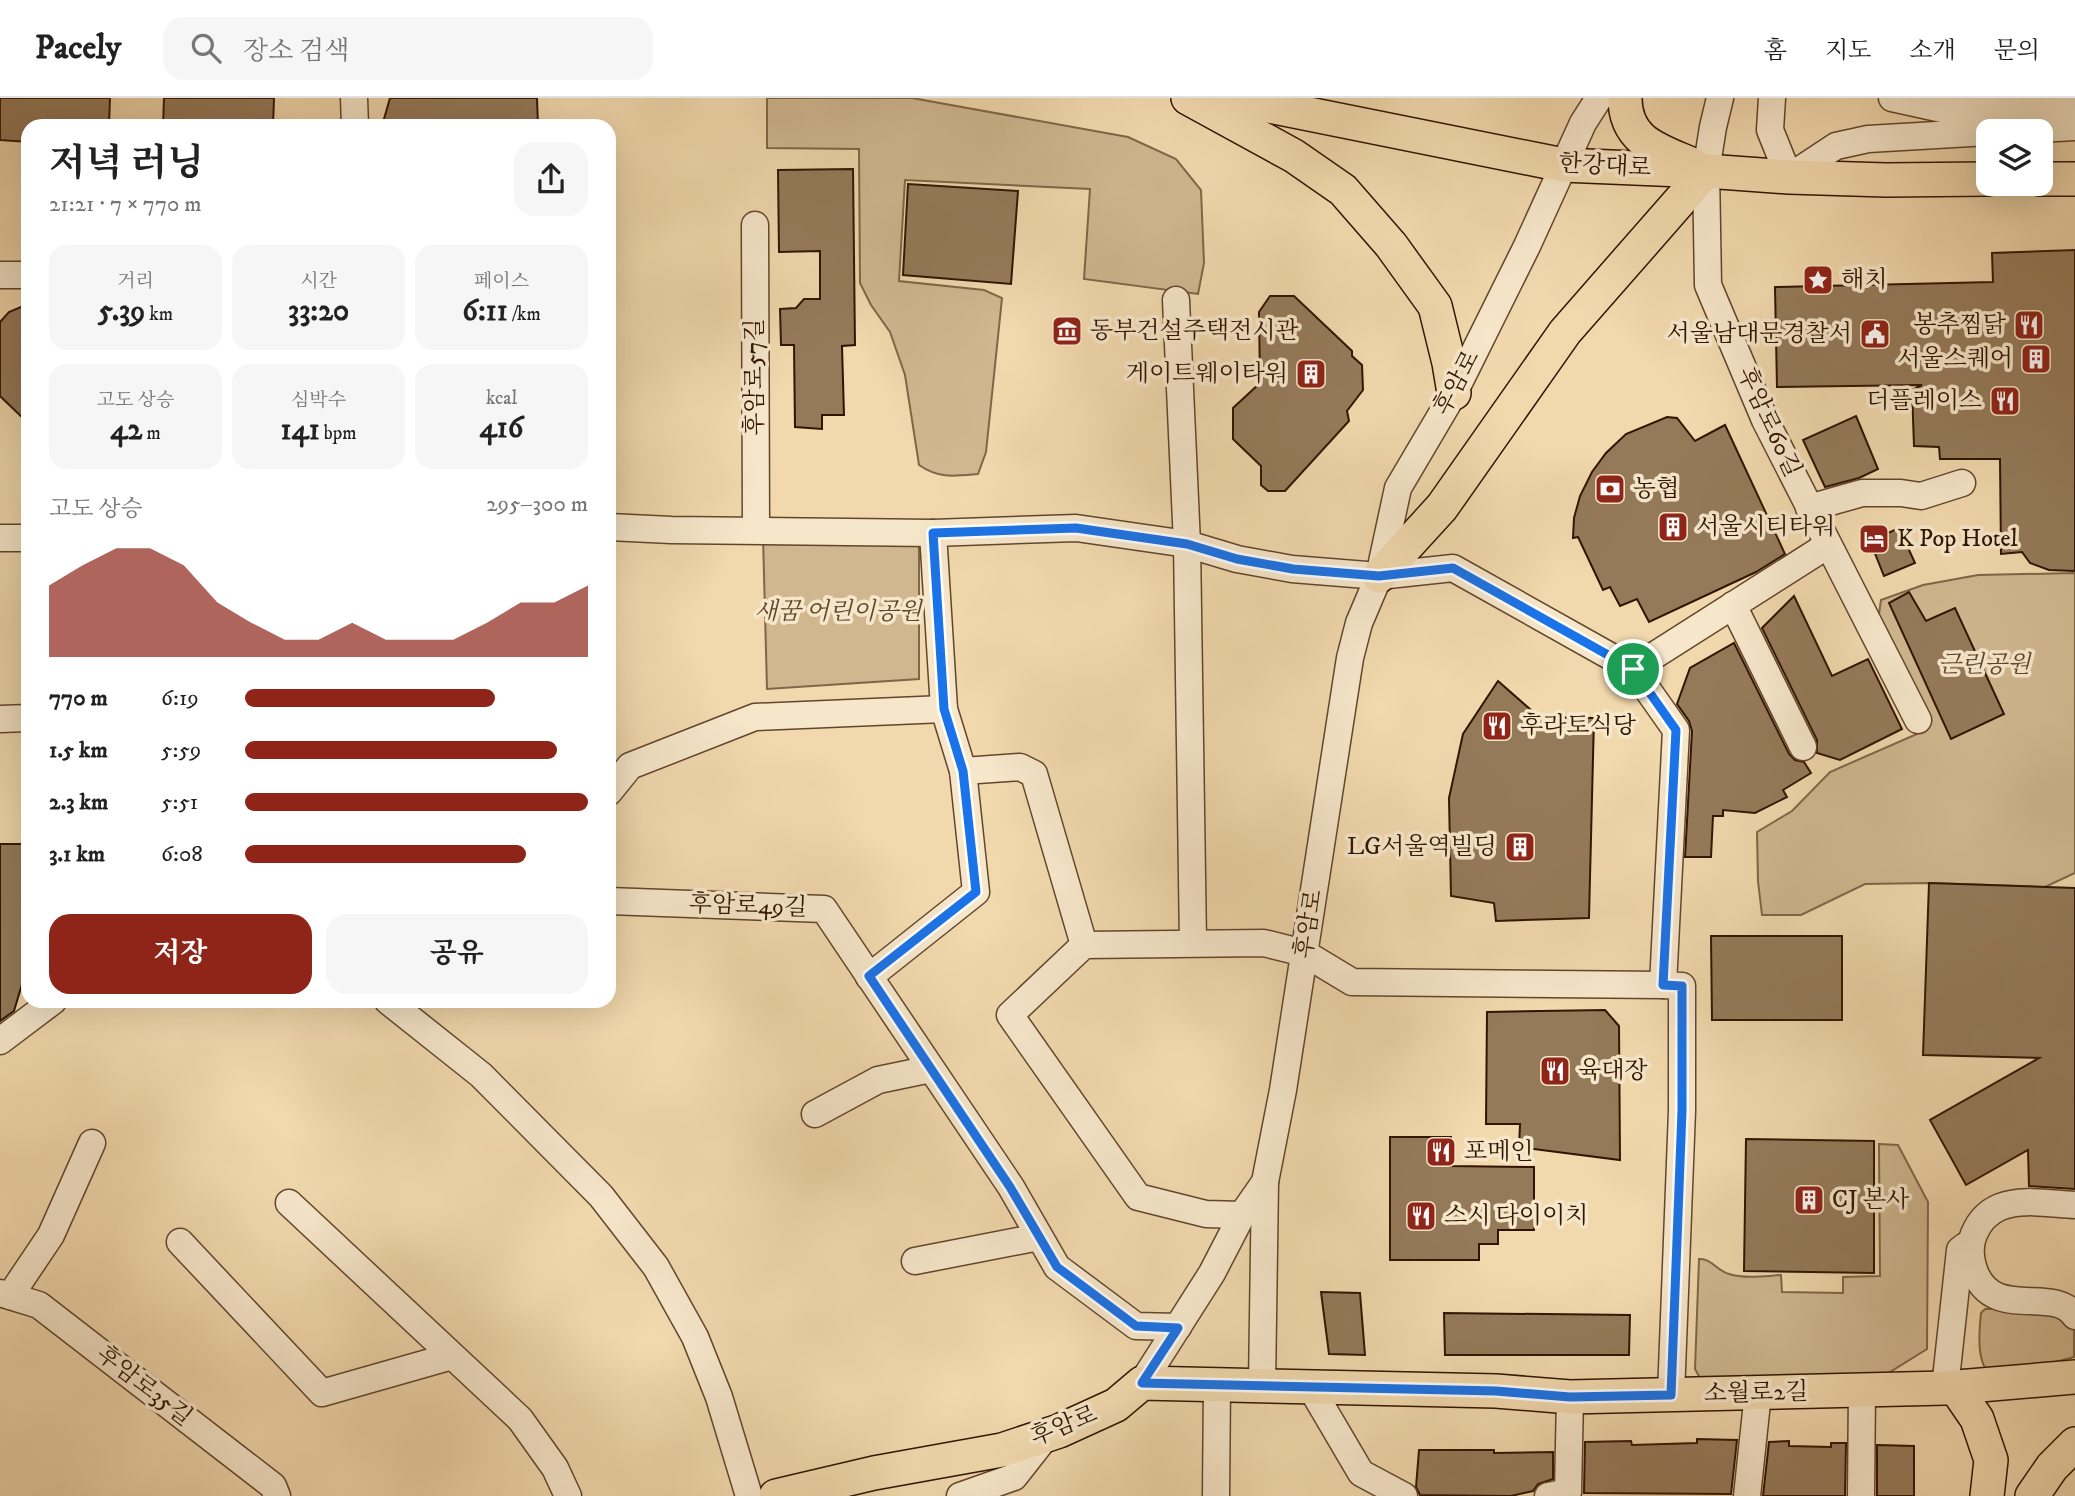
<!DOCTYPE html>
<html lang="ko">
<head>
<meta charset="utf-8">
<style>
  body { margin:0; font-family:"IM FELL DW Pica","Noto Serif KR",serif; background:#f6f6f6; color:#222; height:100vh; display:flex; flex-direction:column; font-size:26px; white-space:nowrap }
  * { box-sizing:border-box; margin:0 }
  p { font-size:23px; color:#767676 }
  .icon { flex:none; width:38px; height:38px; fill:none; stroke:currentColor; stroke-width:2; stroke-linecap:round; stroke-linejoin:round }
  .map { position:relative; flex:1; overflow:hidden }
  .details { position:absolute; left:21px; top:21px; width:595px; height:889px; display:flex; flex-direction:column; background:#fff; border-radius:21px; box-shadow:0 7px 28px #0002 }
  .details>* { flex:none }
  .buttons { position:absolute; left:1976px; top:21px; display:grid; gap:14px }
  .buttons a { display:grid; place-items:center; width:77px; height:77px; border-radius:14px; background:#fff; box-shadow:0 7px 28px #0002; font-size:35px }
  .pin { position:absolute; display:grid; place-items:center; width:60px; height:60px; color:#fff; margin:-30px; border:4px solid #fff; border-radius:50%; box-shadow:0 2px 7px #0007 }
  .round { display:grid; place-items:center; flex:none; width:74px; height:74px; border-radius:21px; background:#f6f6f6 }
  .summary { display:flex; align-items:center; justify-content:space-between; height:119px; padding:0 28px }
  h1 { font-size:38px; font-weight:700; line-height:52px }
  .figures { display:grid; grid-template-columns:repeat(3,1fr); gap:10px; height:119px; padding:7px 28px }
  .figures div { display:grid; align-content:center; border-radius:18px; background:#f6f6f6; text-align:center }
  .figures b { font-size:30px; font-weight:700 }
  .figures small { font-size:19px; font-weight:400 }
  .figures p { font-size:19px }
  .chart { height:196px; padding:14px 28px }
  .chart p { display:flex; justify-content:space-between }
  .chart svg { width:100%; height:126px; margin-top:7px; fill:#8f2418; opacity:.7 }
  .button { display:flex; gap:14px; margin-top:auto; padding:14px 28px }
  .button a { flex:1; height:80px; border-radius:21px; background:#8f2418; color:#fff; font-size:28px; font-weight:700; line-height:80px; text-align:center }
  .button a+a { background:#f6f6f6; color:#222 }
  ul { padding:0 28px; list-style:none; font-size:23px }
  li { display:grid; grid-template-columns:112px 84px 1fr; align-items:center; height:52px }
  li i { height:18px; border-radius:9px; background:#8f2418 }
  header { display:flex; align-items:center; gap:42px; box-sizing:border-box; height:98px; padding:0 35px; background:#fff; border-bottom:2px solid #e0e0e0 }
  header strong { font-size:33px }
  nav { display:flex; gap:38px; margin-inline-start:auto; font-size:24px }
  .search { width:490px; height:63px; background:#f6f6f6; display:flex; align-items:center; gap:18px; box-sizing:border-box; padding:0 24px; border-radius:21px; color:#767676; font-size:26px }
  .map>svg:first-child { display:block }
  .green { fill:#d0b790; stroke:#806648; stroke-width:2 }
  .building { fill:#957a5a; stroke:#311501; stroke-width:2 }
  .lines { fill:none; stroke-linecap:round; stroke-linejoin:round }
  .minor-casing { stroke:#61462c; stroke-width:29 }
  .major-casing { stroke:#311501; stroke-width:36 }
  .minor { stroke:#f6e6ca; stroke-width:26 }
  .major { stroke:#f1d8ad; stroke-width:33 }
  .route-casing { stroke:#fff; stroke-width:14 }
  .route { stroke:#1a73e8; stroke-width:9 }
  .labels { text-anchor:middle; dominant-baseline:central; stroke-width:7; stroke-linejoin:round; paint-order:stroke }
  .street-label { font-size:24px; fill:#311501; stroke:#f6e6ca }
  .poi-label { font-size:24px; fill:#311501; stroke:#f6e6ca; text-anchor:start }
  .park-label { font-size:24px; font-style:italic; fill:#61462c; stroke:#f6e6ca }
</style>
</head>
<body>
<header>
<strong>Pacely</strong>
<div class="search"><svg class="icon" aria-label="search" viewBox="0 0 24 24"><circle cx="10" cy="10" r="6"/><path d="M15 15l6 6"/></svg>장소 검색</div>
<nav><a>홈</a><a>지도</a><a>소개</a><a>문의</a></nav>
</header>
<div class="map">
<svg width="2075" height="1398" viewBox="0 0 2075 1398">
  <rect width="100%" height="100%" fill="#f1d8ad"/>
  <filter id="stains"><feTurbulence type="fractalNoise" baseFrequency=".00286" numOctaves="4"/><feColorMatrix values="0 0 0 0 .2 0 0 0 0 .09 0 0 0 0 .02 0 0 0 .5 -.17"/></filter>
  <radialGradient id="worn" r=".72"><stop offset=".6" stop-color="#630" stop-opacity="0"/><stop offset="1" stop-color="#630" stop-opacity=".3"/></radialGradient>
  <!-- green -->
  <g class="green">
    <path d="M 767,0 L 912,0 L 1128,39 L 1176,61 L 1201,92 L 1204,165 L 1198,196 L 1084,181 L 1090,91 L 905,82 L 899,183 L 984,192 L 1002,200 L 986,354 L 978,376 C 955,378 939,381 919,367 L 905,277 L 890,234 L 871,207 L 860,185 L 859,51 L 767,50 Z"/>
    <path d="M 763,439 L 919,445 L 919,581 L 767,591 Z"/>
    <path d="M 2075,475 L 2075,775 L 2045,789 L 1929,785 L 1865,786 L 1801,817 L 1762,817 L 1758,783 L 1757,734 L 1792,713 L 1830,674 L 1917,636 L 1874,550 L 1881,502 L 1923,487 L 1978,477 Z"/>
    <path d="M 1879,1046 L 1898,1047 L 1928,1104 L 1927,1251 L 1882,1279 L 1700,1280 L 1695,1271 L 1699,1161 C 1711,1160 1717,1173 1729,1176 C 1745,1181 1765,1178 1781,1177 L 1782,1194 L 1843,1195 L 1843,1179 L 1880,1178 Z"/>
    <path d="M 1985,1211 L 2053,1211 L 2074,1230 L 2074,1259 L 1996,1280 C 1975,1271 1979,1235 1981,1215 Z"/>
  </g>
  <!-- building -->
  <g class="building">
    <path d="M 0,0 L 110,0 L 109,28 L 28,28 L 28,44 L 0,42 Z"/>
    <path d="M 164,0 L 274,0 L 273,28 L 163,28 Z"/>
    <path d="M 390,0 L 537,0 L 538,28 L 382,28 Z"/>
    <path d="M 853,71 L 855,247 L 842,248 L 844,317 L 822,317 L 822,331 L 795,329 L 794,247 L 781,247 L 780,211 L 796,210 L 804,201 L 820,201 L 820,153 L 779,154 L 778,72 Z"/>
    <path d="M 908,86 L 1018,93 L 1011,186 L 903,177 Z"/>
    <path d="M 2075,152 L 2075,473 L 2049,472 L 2030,465 L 2022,454 L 2001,456 L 2000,361 L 1940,361 L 1939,349 L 1914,348 L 1912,292 L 1922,287 L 1777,289 L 1775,189 L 1993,184 L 1992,155 Z"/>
    <path d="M 1270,198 L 1294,198 L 1352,253 L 1352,258 L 1362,267 L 1363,292 L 1347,313 L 1349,323 L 1285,393 L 1268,393 L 1261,387 L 1261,368 L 1233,341 L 1233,310 L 1260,285 L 1259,214 Z"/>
    <path d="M 28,206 L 28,325 L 0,298 L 0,224 L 9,214 Z"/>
    <path d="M 1856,318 L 1878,371 L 1859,380 L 1825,389 L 1803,342 Z"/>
    <path d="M 1667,319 L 1677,320 L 1695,343 L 1725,327 L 1785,456 L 1756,474 L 1649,524 L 1637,501 L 1620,508 L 1610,489 L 1603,492 L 1578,439 L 1573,440 L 1574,420 L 1580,398 L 1592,374 L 1606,355 L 1626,336 Z"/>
    <path d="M 1899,430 L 1915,465 L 1884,478 L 1870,443 Z"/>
    <path d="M 1909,494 L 1926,523 L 1955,510 L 2004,616 L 1951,641 L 1889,505 Z"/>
    <path d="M 1794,498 L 1832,578 L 1868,561 L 1902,631 L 1840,662 L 1817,655 L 1817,642 L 1762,530 Z"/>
    <path d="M 1734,545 L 1789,656 L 1795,662 L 1804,664 L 1811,675 L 1783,692 L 1787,699 L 1755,715 L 1723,712 L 1723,718 L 1713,718 L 1711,759 L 1685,759 L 1692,633 L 1689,623 L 1677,606 L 1690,570 Z"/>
    <path d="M 1498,583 L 1539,619 L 1594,620 L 1589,820 L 1496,823 L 1494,805 L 1451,798 L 1449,700 L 1463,636 Z"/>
    <path d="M 0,746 L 28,746 L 28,866 L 14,913 L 0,923 Z"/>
    <path d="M 1929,785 L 2075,790 L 2075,1091 L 2029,1088 L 2028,1052 L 1966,1087 L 1930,1022 L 2039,960 L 1923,957 Z"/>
    <path d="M 1711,838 L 1842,838 L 1842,922 L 1712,922 Z"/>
    <path d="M 1605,912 L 1619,928 L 1620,1062 L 1519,1049 L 1520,1026 L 1486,1026 L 1487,914 Z"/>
    <path d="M 1390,1039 L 1451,1039 L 1450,1068 L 1534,1069 L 1534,1132 L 1498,1132 L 1498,1146 L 1479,1146 L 1479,1162 L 1390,1162 Z"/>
    <path d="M 1746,1041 L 1874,1043 L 1874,1175 L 1744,1173 Z"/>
    <path d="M 1321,1194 L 1360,1195 L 1365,1257 L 1329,1256 Z"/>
    <path d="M 1444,1215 L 1630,1217 L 1629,1257 L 1445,1257 Z"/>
    <path d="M 1697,1341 L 1737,1342 L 1731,1396 L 1584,1395 L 1585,1344 L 1631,1343 L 1632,1347 L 1697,1345 Z"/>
    <path d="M 1789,1343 L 1789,1348 L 1831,1349 L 1831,1345 L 1846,1345 L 1845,1398 L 1763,1398 L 1769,1344 Z"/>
    <path d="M 1877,1347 L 1914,1348 L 1914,1398 L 1877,1398 Z"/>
    <path d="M 1419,1352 L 1494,1352 L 1494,1355 L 1553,1354 L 1553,1381 L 1538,1386 L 1533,1393 L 1511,1398 L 1420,1397 L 1416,1389 Z"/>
  </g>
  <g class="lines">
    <!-- minor casing -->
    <g class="minor-casing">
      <g id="minor">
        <path d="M 354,0 L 355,28"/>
        <path d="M 1720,0 L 1713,29 L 1706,73 L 1708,187 L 1765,322 L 1918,622"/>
        <path d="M 1772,0 L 1770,32 L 1789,79 L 1836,48 L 1868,41 L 1988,34"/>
        <path d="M 1892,0 L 1942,11 L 2015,12 L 2075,8"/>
        <path d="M 2005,33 L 2075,29"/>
        <path d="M 755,127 L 756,432"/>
        <path d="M 0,177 L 28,177"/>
        <path d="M 1176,202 L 1187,446 L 1193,845"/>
        <path d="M 1809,410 L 1862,395 L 1901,395 L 1921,398 L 1962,385"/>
        <path d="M 609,429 L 671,432 L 933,435 L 1076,430 L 1187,446 L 1237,461 L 1292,471 L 1379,478 L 1453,470 L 1633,571 L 1676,632 L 1663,887 L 1682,888 L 1682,1013 L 1671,1297"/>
        <path d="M 0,440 L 28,440"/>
        <path d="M 1733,507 L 1803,649"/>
        <path d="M 1633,571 L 1828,447"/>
        <path d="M 0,621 L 28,620"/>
        <path d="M 963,673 L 1020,669 L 1034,676 L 1084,847"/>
        <path d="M 609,694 L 630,668 L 755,619 L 944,611"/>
        <path d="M 609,803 L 824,811 L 1011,1089 L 1057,1169 L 1136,1228 L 1178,1229"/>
        <path d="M 869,879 L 976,794 L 963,673 L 944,611 L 933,435"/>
        <path d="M 388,903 L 481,977 L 601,1098 L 656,1169 L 695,1239 L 719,1299 L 749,1398"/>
        <path d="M 0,943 L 53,903"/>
        <path d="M 815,1016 L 878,982 L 931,971"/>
        <path d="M 289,1105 L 520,1321 L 555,1370 L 568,1398"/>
        <path d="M 2075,1107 C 2052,1106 2021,1100 2000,1109 C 1988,1114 1979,1124 1974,1136 C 1969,1148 1970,1160 1974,1172 C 1993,1225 2053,1186 2075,1218"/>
        <path d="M 1242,1117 L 1206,1116 L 1138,1099 L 1010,917 L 1084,847 L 1264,845 L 1304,855 L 1352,884 L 1663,887"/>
        <path d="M 180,1144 L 322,1295 L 452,1258"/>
        <path d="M 915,1163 L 1039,1139"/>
        <path d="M 0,1195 L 39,1207 L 273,1388 L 277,1398"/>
        <path d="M 10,1198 L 51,1137 L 92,1045"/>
        <path d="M 1142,1285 L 1212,1175 L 1242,1117 L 1265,1084 L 1283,992 L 1350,560 L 1359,525 L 1379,478 L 1398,390 L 1454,295 L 1527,148 L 1583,25 L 1599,0"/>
        <path d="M 1262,1287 L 1265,1084"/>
        <path d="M 1311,1290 L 1361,1375 L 1404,1398"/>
        <path d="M 1945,1290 L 1960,1152 L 1965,1148"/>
        <path d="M 960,1398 L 1014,1379 L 1047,1337"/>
        <path d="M 1216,1398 L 1217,1286"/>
        <path d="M 1548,1398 L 1568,1394 L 1570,1299"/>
        <path d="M 1747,1398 L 1758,1295"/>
        <path d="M 1861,1398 L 1862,1292"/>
      </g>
    </g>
    <!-- major casing -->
    <g class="major-casing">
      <g id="major">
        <path d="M 1188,0 L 1294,58 L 1343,92 L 1391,147 L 1435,208 L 1449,265 L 1454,295"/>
        <path d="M 1229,0 L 1563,67 L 1706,73 L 1789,79 L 1886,82 L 1988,81"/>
        <path d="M 1625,0 C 1625,43 1658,52 1691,66"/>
        <path d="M 2040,81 L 2075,81"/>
        <path d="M 1379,478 L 1442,409 L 1565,234 L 1706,73"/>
        <path d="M 1955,1289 L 1977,1321 L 1991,1362 L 1987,1398"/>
        <path d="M 776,1398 L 874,1375 L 1002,1352 L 1059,1333 L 1116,1307 L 1142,1285 L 1496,1293 L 1570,1299 L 1945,1290 L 2075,1279"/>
        <path d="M 2032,1398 L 2052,1369 L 2075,1346"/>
      </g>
    </g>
    <!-- minor -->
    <use href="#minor" class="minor"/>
    <!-- major -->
    <use href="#major" class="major"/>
  </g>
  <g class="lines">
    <!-- route casing -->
    <g class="route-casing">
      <path id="route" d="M 1076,430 L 1187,446 L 1237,461 L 1293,471 L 1379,478 L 1453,470 L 1633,571 L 1676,632 L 1663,887 L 1682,888 L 1682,1013 L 1671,1297 L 1570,1299 L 1496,1293 L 1142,1285 L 1178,1230 L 1136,1228 L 1057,1169 L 1010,1089 L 869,878 L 976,794 L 963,673 L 944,611 L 933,435 Z"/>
    </g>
    <!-- route -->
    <use href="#route" class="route"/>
  </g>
  <!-- icons -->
  <defs>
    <g id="sight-square" transform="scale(1.575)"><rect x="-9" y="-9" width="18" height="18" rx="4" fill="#8f2418" stroke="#f6e6ca"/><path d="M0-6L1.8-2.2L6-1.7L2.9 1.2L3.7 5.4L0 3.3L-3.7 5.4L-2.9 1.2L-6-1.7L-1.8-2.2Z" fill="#fff"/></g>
    <g id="restaurant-square" transform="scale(1.575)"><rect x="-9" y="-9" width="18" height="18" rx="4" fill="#8f2418" stroke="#f6e6ca"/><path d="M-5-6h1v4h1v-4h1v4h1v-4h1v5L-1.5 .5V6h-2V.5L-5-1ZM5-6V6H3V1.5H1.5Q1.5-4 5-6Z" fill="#fff"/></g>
    <g id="museum-square" transform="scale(1.575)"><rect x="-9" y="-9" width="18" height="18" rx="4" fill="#8f2418" stroke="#f6e6ca"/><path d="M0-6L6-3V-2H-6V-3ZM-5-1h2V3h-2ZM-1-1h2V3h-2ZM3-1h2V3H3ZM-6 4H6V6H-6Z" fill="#fff"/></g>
    <g id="civic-square" transform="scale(1.575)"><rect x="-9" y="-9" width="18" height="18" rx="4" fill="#8f2418" stroke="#f6e6ca"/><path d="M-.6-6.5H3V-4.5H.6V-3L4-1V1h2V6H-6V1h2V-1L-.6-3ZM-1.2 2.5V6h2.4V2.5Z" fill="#fff"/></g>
    <g id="building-square" transform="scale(1.575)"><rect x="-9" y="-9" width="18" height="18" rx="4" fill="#8f2418" stroke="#f6e6ca"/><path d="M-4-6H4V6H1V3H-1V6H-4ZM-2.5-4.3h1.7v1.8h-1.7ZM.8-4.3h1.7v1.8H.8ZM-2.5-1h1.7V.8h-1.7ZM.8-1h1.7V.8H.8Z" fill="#fff"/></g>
    <g id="bank-square" transform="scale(1.575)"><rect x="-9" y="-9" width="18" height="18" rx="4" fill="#8f2418" stroke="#f6e6ca"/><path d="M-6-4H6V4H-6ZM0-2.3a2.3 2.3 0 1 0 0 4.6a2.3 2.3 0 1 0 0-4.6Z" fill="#fff"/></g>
    <g id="hotel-square" transform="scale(1.575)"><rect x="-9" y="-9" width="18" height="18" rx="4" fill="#8f2418" stroke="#f6e6ca"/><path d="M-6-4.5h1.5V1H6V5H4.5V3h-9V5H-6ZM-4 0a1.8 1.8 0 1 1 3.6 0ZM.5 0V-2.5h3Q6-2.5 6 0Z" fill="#fff"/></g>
  </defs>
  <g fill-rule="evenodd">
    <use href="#sight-square" x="1818" y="182"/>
    <use href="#restaurant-square" x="2029" y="227"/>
    <use href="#museum-square" x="1067" y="233"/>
    <use href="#civic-square" x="1875" y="236"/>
    <use href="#building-square" x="2036" y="261"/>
    <use href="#building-square" x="1311" y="276"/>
    <use href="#restaurant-square" x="2005" y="303"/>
    <use href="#bank-square" x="1610" y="391"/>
    <use href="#building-square" x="1673" y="429"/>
    <use href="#hotel-square" x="1874" y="441"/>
    <use href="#restaurant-square" x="1497" y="628"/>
    <use href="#building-square" x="1520" y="749"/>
    <use href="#restaurant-square" x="1555" y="973"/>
    <use href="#restaurant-square" x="1441" y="1054"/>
    <use href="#building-square" x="1809" y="1102"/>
    <use href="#restaurant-square" x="1421" y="1118"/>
  </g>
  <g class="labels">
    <!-- street labels -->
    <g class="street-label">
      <text transform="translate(1605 68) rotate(3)">한강대로</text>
      <text transform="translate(755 279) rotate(-90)">후암로57길</text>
      <text transform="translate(1457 285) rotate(-62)">후암로</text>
      <text transform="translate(1769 324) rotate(65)">후암로60길</text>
      <text transform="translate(748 808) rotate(2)">후암로49길</text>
      <text transform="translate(1309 826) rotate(-81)">후암로</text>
      <text transform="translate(144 1288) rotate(38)">후암로35길</text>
      <text transform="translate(1756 1295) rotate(-1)">소월로2길</text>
      <text transform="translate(1064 1328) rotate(-22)">후암로</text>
    </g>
    <!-- poi labels -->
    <g class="poi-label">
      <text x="1841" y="182">해치</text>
      <text x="2006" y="227" text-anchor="end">봉추찜닭</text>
      <text x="1090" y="233">동부건설주택전시관</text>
      <text x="1852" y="236" text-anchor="end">서울남대문경찰서</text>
      <text x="2013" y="261" text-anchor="end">서울스퀘어</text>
      <text x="1288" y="276" text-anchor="end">게이트웨이타워</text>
      <text x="1982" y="303" text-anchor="end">더플레이스</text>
      <text x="1633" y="391">농협</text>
      <text x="1696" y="429">서울시티타워</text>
      <text x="1897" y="441">K Pop Hotel</text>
      <text x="1520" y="628">후라토식당</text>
      <text x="1497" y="749" text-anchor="end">LG서울역빌딩</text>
      <text x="1578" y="973">육대장</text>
      <text x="1464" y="1054">포메인</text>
      <text x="1832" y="1102">CJ 본사</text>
      <text x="1444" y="1118">스시 다이이치</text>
    </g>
    <!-- park labels -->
    <g class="park-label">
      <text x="838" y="514">새꿈 어린이공원</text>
      <text x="1984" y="567">근린공원</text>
    </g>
  </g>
  <rect width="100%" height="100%" filter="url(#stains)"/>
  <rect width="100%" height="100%" fill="url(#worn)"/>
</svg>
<div class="buttons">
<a><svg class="icon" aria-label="layers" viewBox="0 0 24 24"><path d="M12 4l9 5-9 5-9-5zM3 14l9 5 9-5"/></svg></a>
</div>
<div class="pin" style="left:1633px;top:571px;background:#1e9e55"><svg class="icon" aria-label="arrive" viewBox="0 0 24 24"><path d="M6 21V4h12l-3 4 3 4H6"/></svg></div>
<section class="details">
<div class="summary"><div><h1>저녁 러닝</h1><p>21:21 · 7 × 770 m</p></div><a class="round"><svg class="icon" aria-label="share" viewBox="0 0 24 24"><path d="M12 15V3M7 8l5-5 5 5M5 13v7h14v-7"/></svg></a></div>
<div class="figures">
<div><p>거리</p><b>5.39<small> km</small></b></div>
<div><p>시간</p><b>33:20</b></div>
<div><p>페이스</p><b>6:11<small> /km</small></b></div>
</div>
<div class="figures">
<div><p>고도 상승</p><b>42<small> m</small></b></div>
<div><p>심박수</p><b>141<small> bpm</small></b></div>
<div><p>kcal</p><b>416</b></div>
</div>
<div class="chart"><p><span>고도 상승</span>295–300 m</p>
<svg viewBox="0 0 160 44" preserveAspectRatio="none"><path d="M0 44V19L10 12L20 6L30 6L40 12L50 25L60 32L70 38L80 38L90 32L100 38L110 38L120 38L130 32L140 25L150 25L160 19V44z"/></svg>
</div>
<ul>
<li><b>770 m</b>6:19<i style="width:73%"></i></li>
<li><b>1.5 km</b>5:59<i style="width:91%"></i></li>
<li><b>2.3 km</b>5:51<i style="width:100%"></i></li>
<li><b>3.1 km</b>6:08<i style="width:82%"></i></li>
</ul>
<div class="button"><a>저장</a><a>공유</a></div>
</section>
</div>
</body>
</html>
